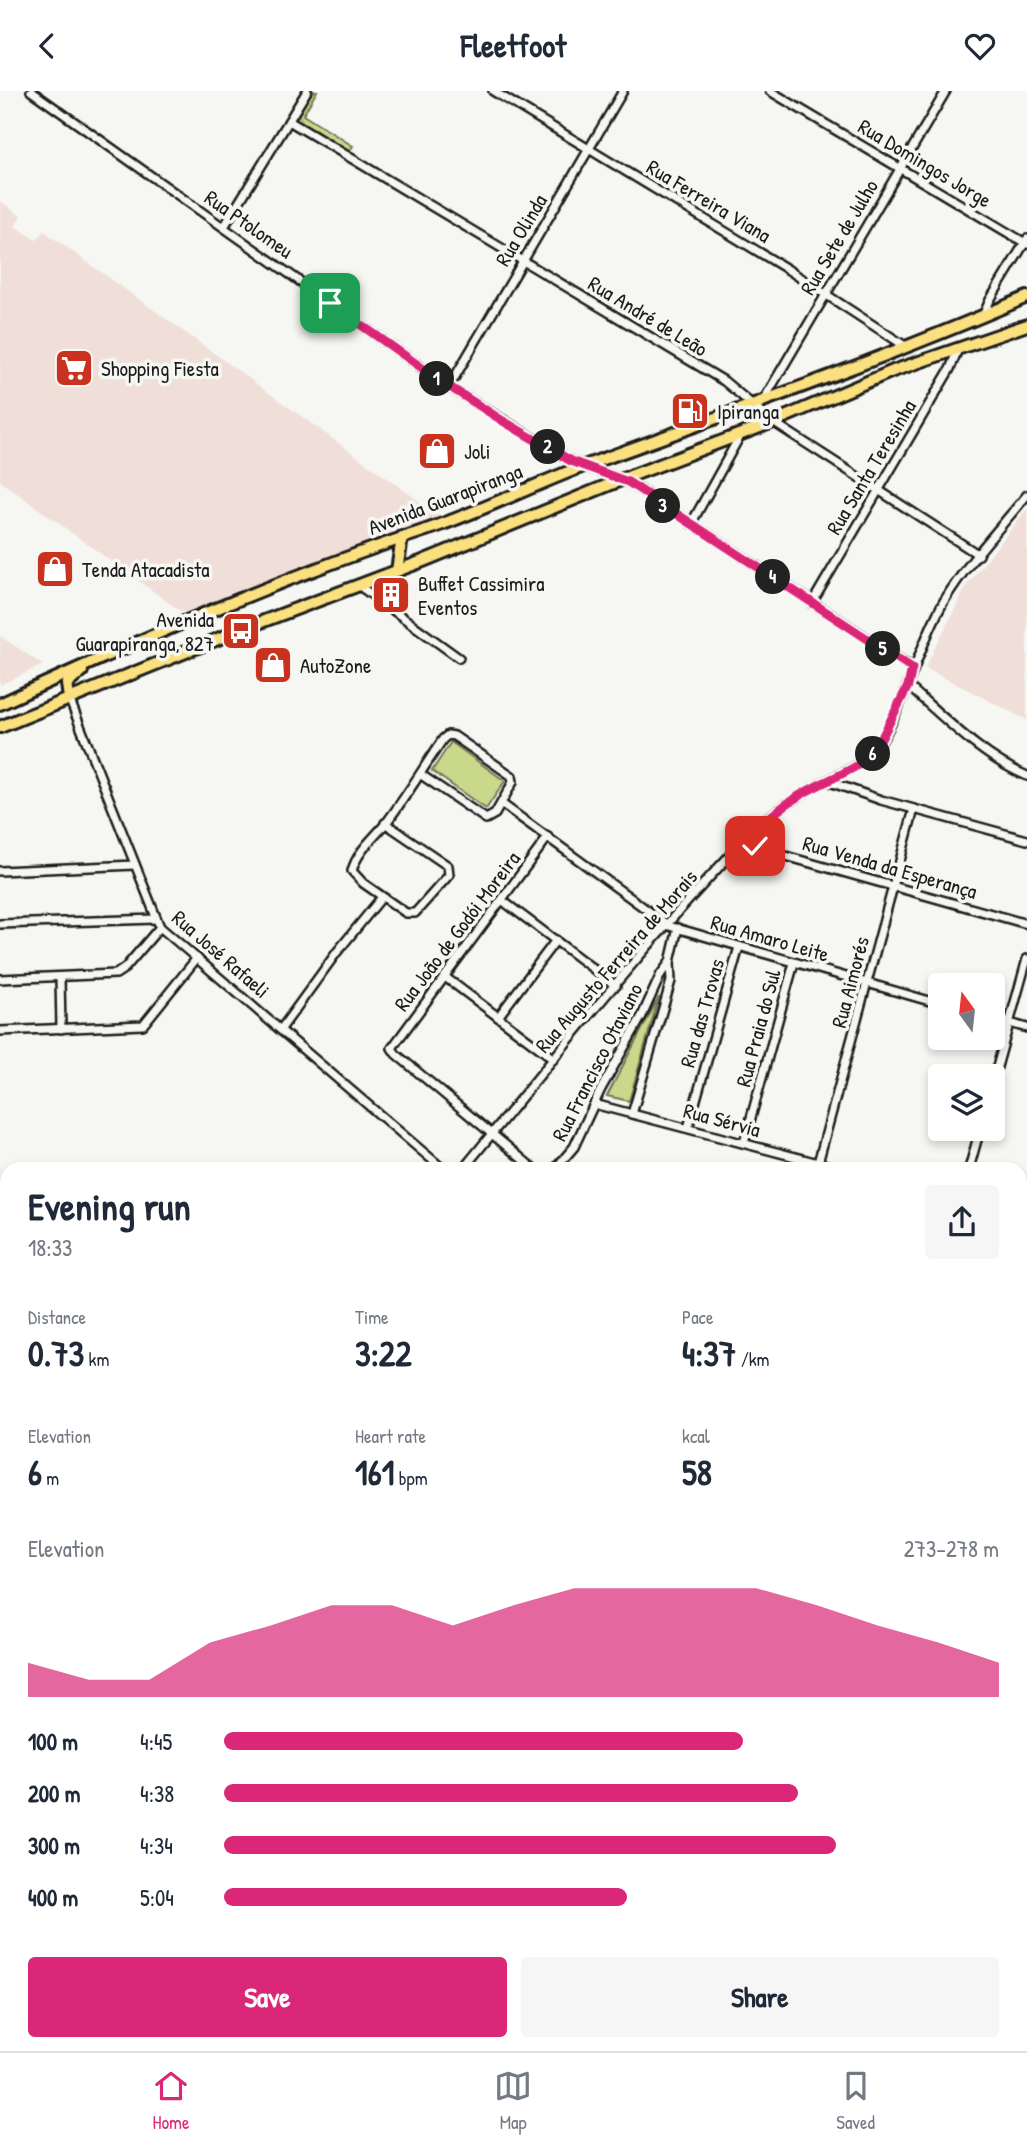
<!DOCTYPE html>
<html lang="en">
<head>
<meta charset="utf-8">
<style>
  body { margin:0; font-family:"Patrick Hand",sans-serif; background:#f6f6f7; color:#1f2937; height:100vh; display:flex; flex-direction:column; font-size:26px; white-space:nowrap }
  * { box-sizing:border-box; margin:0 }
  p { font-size:23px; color:#747a83 }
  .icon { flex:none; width:38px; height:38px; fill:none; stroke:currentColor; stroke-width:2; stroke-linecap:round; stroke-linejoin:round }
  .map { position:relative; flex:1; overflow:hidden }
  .drawer { position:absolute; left:0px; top:1071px; width:1027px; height:889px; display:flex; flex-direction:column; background:#fff; border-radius:21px 21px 0 0; box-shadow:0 4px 10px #0003 }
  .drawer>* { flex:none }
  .needle { width:46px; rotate:345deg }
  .controls { position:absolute; left:928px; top:882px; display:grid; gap:14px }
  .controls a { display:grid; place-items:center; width:77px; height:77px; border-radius:7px; background:#fff; box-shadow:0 4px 10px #0003; font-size:35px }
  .pin { position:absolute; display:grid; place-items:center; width:60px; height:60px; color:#fff; margin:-30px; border-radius:14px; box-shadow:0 4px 10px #0006 }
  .km { position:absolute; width:35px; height:35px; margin:-18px; border-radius:50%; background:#222; color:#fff; font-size:19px; line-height:35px; text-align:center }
  .round { display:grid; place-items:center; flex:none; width:74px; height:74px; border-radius:7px; background:#f6f6f7 }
  .summary { display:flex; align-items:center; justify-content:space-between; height:119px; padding:0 28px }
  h1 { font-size:38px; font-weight:800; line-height:52px }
  .stats { display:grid; grid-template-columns:repeat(3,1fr); gap:10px; height:119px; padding:7px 28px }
  .stats div { display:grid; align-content:center }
  .stats b { font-size:35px; font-weight:800 }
  .stats small { font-size:19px; font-weight:400 }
  .stats p { font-size:19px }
  .chart { height:196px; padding:14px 28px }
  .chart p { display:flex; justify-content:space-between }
  .chart svg { width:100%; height:126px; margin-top:7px; fill:#db2777; opacity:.7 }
  .cta { display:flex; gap:14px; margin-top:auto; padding:14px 28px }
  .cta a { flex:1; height:80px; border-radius:7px; background:#db2777; color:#fff; font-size:28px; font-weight:800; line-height:80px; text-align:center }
  .cta a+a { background:#f6f6f7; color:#1f2937 }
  ul { padding:0 28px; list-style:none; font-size:23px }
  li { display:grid; grid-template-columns:112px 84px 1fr; align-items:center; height:52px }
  li i { height:18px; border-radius:9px; background:#db2777 }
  header { display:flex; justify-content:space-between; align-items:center; height:91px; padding:0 28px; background:#fff; font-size:32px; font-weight:800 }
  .tab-bar { display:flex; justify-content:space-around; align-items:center; height:98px; border-top:2px solid #e0e1e3; background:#fff; font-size:19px; color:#747a83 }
  .tab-bar a { display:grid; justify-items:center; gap:4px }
  .tab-bar .active { color:#db2777 }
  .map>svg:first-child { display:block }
  .built { fill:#f0dfd8 }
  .forest { fill:url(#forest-firs); stroke:#737a54; stroke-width:2 }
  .park { fill:#cad88c; stroke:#737a54; stroke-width:2 }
  .water { fill:url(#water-waves); stroke:#597f93; stroke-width:2 }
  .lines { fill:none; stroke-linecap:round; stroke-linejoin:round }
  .minor-casing { stroke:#1c1c1c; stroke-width:12 }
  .primary-casing { stroke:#1c1c1c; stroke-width:16 }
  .minor { stroke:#f6f6f2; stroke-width:7 }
  .primary { stroke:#fbe080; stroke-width:10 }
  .route-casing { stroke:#fff; stroke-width:14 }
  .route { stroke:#db2777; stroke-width:9 }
  .labels { text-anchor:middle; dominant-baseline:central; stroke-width:7; stroke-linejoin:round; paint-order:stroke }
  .street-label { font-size:21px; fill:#1c1c1c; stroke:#f6f6f2 }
  .poi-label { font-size:21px; fill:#1c1c1c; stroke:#f6f6f2; text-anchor:start }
</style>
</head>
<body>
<header><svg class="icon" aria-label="back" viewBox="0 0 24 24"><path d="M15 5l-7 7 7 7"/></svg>Fleetfoot<svg class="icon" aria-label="heart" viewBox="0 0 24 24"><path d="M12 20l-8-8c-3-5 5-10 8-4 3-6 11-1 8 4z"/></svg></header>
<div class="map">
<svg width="1027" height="1960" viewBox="0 0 1027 1960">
  <defs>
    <pattern id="forest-firs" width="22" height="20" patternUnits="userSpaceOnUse" patternTransform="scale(1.75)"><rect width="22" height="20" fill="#cad88c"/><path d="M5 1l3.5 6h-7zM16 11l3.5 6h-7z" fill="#adb978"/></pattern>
    <pattern id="water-waves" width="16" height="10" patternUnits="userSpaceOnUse" patternTransform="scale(1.75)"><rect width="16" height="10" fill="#82c1e2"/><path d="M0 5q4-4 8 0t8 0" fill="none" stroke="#70a5c1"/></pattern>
  </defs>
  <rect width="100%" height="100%" fill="#f6f6f2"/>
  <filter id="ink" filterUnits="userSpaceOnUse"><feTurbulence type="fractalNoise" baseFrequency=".0143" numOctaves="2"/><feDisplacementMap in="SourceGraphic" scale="14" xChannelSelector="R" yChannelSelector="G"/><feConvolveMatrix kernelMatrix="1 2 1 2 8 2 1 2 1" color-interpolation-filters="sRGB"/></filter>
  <g filter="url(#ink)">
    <!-- built -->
    <g class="built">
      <path d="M 0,110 L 21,125 L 15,135 L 36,149 L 44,140 L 440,425 L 183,522 L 0,390 Z"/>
      <path d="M 1027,418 L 1027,629 L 925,577 L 967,494 Z"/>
      <path d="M 0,545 L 43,574 L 0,594 Z"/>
    </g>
    <!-- forest -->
    <path class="forest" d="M 311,0 L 317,0 L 303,24 L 353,55 L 349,61 L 295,29 Z"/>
    <!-- park -->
    <g class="park">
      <path d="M 451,651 L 505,690 L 486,718 L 432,680 Z"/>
      <path d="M 659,906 L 629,1010 L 607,1005 Z"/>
      <path d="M 1027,1408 L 1027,1543 L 1020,1537 L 1020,1415 Z"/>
    </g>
    <!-- water -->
    <g class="water">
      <path d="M 0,1409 L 7,1410 L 7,1953 L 856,1953 L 852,1960 L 0,1960 Z"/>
      <path d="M 1020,1537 L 1027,1543 L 1027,1894 L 1020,1899 Z"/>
    </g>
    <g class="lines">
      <!-- minor casing -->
      <g class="minor-casing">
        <g id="minor">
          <path d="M 31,0 L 449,296 L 571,370 L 628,391 L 913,577"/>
          <path d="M 493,0 L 787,178 L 905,255"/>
          <path d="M 770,0 L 1027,153"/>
          <path d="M 289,30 L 724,290 L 773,331 L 979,464"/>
          <path d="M 224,136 L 307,0"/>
          <path d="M 983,225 L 990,209 L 1027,148"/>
          <path d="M 449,296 L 623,0"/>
          <path d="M 763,310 L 946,0"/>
          <path d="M 691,433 L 741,343"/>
          <path d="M 358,494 L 459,567"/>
          <path d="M 812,512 L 950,278 L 958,258"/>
          <path d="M 908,595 C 945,627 982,666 1027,685"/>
          <path d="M 69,607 L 160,836 L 443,1078"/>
          <path d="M 827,690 L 881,709 L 1027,749"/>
          <path d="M 502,713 L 669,835 L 940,913"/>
          <path d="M 385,732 L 448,775 L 449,784 L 415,822 L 406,822 L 363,792 L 352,780 C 357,760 375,746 387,731 C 407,704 424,676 443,648 L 448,644 L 454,645 L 512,685 L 513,691 L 495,723 L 486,728 L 420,683"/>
          <path d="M 744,750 L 775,762 L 1027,833"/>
          <path d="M 0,780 L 135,774"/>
          <path d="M 503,810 L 616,895"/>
          <path d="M 0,833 L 156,828"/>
          <path d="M 60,886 L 61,938"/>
          <path d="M 445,886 L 554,968"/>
          <path d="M 0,888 L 116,883 L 125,877 L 160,836"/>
          <path d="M 498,926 L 556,849"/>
          <path d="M 992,927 L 1027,937"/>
          <path d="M 281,938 L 337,861 L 382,806"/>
          <path d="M 0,940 L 143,934 L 197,867"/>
          <path d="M 992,994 L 1027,868"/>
          <path d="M 594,1013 L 841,1078"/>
          <path d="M 632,1023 L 671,890 L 670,871"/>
          <path d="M 688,1037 L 739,856"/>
          <path d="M 744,1052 L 794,872"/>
          <path d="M 818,1072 L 914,718"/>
          <path d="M 463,1078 C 559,961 654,841 760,733 C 776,720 793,708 811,698 C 832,686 856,678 874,662 C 906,615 916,559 944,510 C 967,472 999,438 1027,404"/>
          <path d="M 534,1078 L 396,963 L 392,957 L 548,746"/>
          <path d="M 555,1078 L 574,1056 L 601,998 L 642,925 L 661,883 L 670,871 L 678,837"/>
          <path d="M 969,1078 L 980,1038"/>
          <path d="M 1020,1126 L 1027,1128"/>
        </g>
      </g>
      <!-- primary casing -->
      <g class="primary-casing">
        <g id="primary">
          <path d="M 397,480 L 402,446"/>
          <path d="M 69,607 L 67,593 L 82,580"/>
          <path d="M 0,613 C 139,549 281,487 426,439 C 479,421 529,396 581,376 C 730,322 881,269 1027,206"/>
          <path d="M 0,636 L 240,539 L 423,470 L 633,384 L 773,331 L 893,280 L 1027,234"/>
        </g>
      </g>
      <!-- minor -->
      <use href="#minor" class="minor"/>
      <!-- primary -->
      <use href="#primary" class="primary"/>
    </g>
  </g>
  <g class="lines" filter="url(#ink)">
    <!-- route casing -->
    <g class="route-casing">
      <path id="route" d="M 330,212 L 442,291 L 503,330 L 571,370 L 628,391 L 912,577 L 908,595 L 874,662 C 857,678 834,686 813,697 C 787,710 765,729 744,750 L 755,755"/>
    </g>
    <!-- route -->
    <use href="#route" class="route"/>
  </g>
  <!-- icons -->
  <defs>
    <g id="supermarket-square" transform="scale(2.0125)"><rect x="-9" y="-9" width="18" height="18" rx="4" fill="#c8321e" stroke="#f6f6f2"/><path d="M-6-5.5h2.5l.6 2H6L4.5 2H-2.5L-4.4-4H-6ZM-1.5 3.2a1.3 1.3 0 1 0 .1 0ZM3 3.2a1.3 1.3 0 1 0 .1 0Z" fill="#fff"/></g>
    <g id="fuel-square" transform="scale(2.0125)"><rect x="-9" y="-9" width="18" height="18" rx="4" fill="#c8321e" stroke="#f6f6f2"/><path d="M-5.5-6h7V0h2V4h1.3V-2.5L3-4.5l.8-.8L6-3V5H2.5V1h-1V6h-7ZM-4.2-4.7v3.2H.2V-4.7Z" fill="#fff"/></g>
    <g id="shop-square" transform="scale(2.0125)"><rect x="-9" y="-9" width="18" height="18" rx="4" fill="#c8321e" stroke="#f6f6f2"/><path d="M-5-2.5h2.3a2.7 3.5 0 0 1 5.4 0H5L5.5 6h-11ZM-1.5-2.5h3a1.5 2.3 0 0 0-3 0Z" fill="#fff"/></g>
    <g id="building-square" transform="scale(2.0125)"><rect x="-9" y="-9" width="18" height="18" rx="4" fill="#c8321e" stroke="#f6f6f2"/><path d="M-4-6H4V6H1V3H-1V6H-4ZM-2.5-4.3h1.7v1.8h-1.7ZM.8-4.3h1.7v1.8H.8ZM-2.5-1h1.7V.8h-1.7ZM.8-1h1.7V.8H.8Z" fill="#fff"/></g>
    <g id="bus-square" transform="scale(2.0125)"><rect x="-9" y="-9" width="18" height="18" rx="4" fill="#c8321e" stroke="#f6f6f2"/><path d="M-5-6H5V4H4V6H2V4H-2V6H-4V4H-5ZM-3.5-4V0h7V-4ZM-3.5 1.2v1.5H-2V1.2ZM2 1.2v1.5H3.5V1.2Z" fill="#fff"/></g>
  </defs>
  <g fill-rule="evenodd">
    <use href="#supermarket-square" x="74" y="277"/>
    <use href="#fuel-square" x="690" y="320"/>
    <use href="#shop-square" x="437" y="360"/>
    <use href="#shop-square" x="55" y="478"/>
    <use href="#building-square" x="391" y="504"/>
    <use href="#bus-square" x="241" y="540"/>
    <use href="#shop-square" x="273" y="574"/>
  </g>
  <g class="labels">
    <!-- street labels -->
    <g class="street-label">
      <text transform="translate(925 72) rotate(31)">Rua Domingos Jorge</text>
      <text transform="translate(709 110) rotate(31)">Rua Ferreira Viana</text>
      <text transform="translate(249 133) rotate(35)">Rua Ptolomeu</text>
      <text transform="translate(521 139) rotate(-59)">Rua Olinda</text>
      <text transform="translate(839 146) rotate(-59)">Rua Sete de Julho</text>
      <text transform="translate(648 225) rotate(31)">Rua André de Leão</text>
      <text transform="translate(871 376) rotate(-59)">Rua Santa Teresinha</text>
      <text transform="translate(445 408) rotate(-21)">Avenida Guarapiranga</text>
      <text transform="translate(890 776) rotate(16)">Rua Venda da Esperança</text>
      <text transform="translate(457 840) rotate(-53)">Rua João de Godói Moreira</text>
      <text transform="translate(770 847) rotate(16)">Rua Amaro Leite</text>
      <text transform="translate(221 863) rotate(41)">Rua José Rafaeli</text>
      <text transform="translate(616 870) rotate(-49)">Rua Augusto Ferreira de Morais</text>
      <text transform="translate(850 891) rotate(-75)">Rua Aimorés</text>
      <text transform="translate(702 922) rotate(-74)">Rua das Trovas</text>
      <text transform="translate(758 937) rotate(-75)">Rua Praia do Sul</text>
      <text transform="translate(597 971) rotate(-63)">Rua Francisco Otaviano</text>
      <text transform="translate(722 1029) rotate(15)">Rua Sérvia</text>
    </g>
    <!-- poi labels -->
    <g class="poi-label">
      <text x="101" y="277">Shopping Fiesta</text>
      <text x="717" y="320">Ipiranga</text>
      <text x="464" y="360">Joli</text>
      <text x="82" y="478">Tenda Atacadista</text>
      <text x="418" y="492">Buffet Cassimira<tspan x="418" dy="24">Eventos</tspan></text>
      <text x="214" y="528" text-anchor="end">Avenida<tspan x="214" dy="24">Guarapiranga, 827</tspan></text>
      <text x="300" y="574">AutoZone</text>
    </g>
  </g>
</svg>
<div class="controls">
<a><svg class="needle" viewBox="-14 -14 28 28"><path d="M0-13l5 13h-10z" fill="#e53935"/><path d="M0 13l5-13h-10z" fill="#747a83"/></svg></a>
<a><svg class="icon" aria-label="layers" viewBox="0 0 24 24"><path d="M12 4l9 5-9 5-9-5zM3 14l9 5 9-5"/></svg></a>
</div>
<div class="pin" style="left:330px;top:212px;background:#1e9e55"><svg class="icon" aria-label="arrive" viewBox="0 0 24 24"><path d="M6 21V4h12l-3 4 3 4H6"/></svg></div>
<div class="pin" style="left:755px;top:755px;background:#d93025"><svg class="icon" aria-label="check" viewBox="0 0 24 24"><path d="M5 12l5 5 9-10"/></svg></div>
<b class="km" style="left:437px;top:288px">1</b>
<b class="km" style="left:548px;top:356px">2</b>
<b class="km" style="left:663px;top:415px">3</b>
<b class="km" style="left:773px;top:486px">4</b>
<b class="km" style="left:883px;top:558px">5</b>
<b class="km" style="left:873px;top:663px">6</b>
<section class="drawer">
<div class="summary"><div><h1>Evening run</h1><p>18:33</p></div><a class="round"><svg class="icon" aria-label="share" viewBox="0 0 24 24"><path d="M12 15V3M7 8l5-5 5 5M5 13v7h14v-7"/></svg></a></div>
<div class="stats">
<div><p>Distance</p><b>0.73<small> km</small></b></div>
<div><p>Time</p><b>3:22</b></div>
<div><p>Pace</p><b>4:37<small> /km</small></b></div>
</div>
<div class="stats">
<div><p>Elevation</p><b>6<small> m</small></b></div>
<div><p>Heart rate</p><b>161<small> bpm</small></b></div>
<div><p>kcal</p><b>58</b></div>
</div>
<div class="chart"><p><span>Elevation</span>273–278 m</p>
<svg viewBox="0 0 160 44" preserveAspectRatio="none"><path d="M0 44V32L10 38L20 38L30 25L40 19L50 12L60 12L70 19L80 12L90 6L100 6L110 6L120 6L130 12L140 19L150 25L160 32V44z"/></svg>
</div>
<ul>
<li><b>100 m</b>4:45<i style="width:67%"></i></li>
<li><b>200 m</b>4:38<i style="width:74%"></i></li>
<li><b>300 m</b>4:34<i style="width:79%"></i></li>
<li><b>400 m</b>5:04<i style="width:52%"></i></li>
</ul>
<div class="cta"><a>Save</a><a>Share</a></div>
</section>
</div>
<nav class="tab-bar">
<a class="active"><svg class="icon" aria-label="home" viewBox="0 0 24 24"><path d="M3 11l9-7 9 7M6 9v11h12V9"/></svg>Home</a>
<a><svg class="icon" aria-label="map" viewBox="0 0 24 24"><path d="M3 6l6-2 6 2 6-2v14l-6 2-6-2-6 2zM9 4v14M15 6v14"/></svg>Map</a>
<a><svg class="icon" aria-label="saved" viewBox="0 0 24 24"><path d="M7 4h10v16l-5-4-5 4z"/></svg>Saved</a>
</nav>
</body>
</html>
